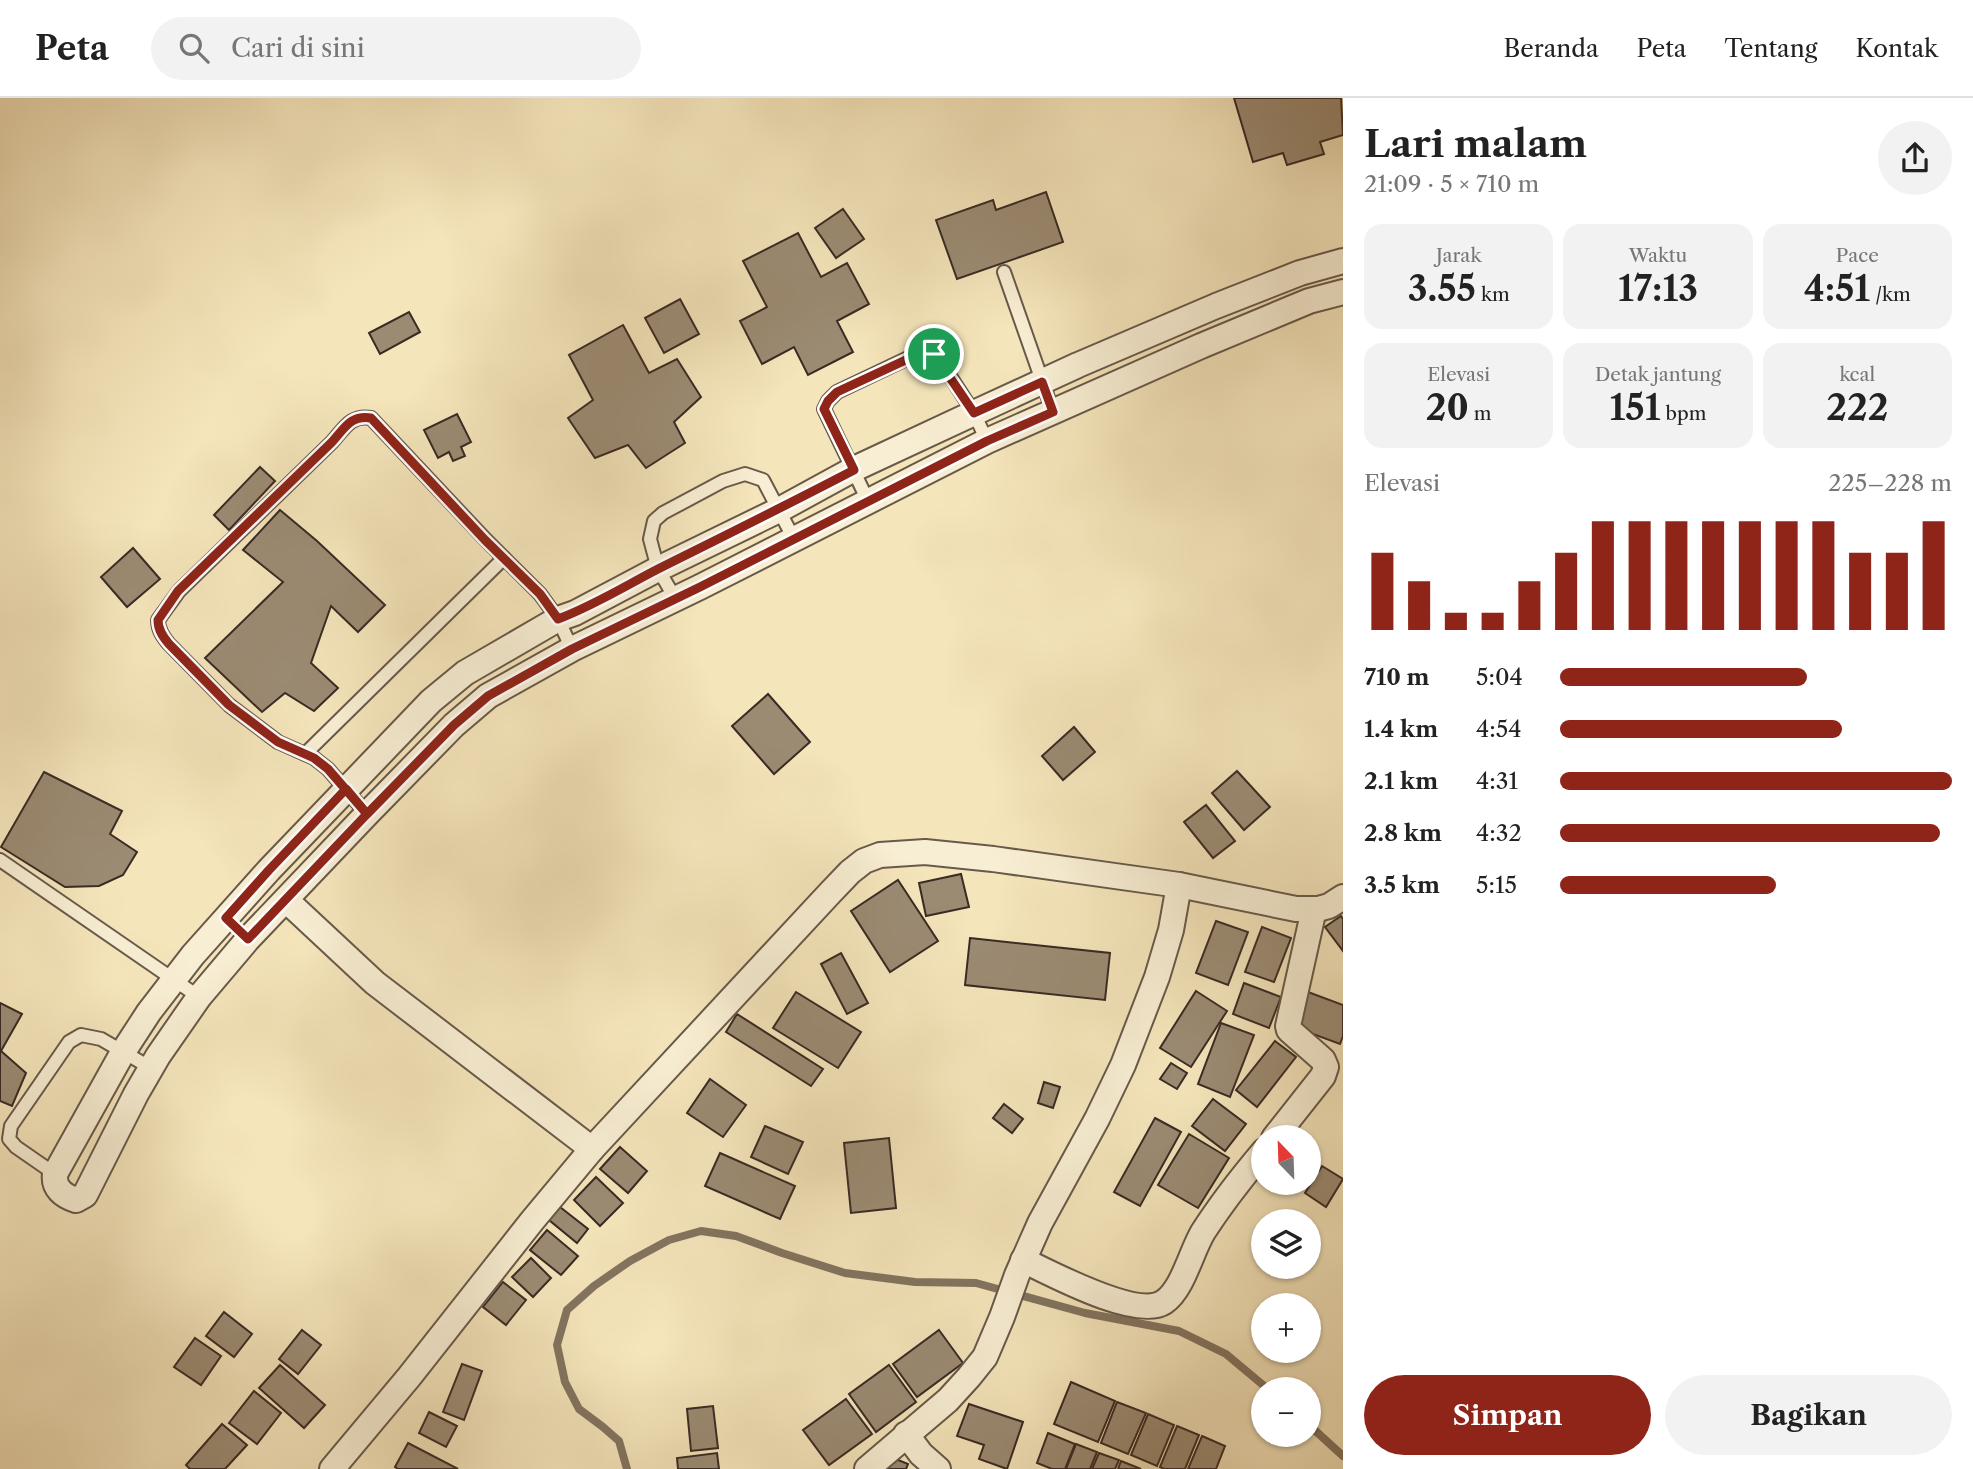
<!DOCTYPE html>
<html lang="id">
<head>
<meta charset="utf-8">
<style>
  body { margin:0; font-family:"Libre Caslon Text",serif; background:#f2f2f2; color:#222; height:100vh; display:flex; flex-direction:column; font-size:26px; white-space:nowrap }
  * { box-sizing:border-box; margin:0 }
  p { font-size:23px; color:#767676 }
  .icon { flex:none; width:38px; height:38px; fill:none; stroke:currentColor; stroke-width:2; stroke-linecap:round; stroke-linejoin:round }
  .map { position:relative; flex:1; overflow:hidden }
  .side { display:flex; flex-direction:column; background:#fff; width:630px }
  .side>* { flex:none }
  .needle { width:46px; rotate:337deg }
  .controls { position:absolute; left:1251px; top:1027px; display:grid; gap:14px }
  .controls a { display:grid; place-items:center; width:70px; height:70px; border-radius:50%; background:#fff; box-shadow:0 2px 5px #0004; font-size:35px }
  .pin { position:absolute; display:grid; place-items:center; width:60px; height:60px; color:#fff; margin:-30px; border:4px solid #fff; border-radius:50%; box-shadow:0 2px 7px #0007 }
  .round { display:grid; place-items:center; flex:none; width:74px; height:74px; border-radius:37px; background:#f2f2f2 }
  .overview { display:flex; align-items:center; justify-content:space-between; height:119px; padding:0 21px }
  h1 { font-size:38px; font-weight:700; line-height:52px }
  .metrics { display:grid; grid-template-columns:repeat(3,1fr); gap:10px; height:119px; padding:7px 21px }
  .metrics div { display:grid; align-content:center; border-radius:18px; background:#f2f2f2; text-align:center }
  .metrics b { font-size:35px; font-weight:700 }
  .metrics small { font-size:19px; font-weight:400 }
  .metrics p { font-size:19px }
  .chart { height:196px; padding:14px 21px }
  .chart p { display:flex; justify-content:space-between }
  .chart svg { width:100%; height:126px; margin-top:7px; stroke:#8f2418; stroke-width:6 }
  .cta { display:flex; gap:14px; margin-top:auto; padding:14px 21px }
  .cta a { flex:1; height:80px; border-radius:42px; background:#8f2418; color:#fff; font-size:28px; font-weight:700; line-height:80px; text-align:center }
  .cta a+a { background:#f2f2f2; color:#222 }
  ul { padding:0 21px; list-style:none; font-size:23px }
  li { display:grid; grid-template-columns:112px 84px 1fr; align-items:center; height:52px }
  li i { height:18px; border-radius:9px; background:#8f2418 }
  header { display:flex; align-items:center; gap:42px; box-sizing:border-box; height:98px; padding:0 35px; background:#fff; border-bottom:2px solid #e0e0e0 }
  header strong { font-size:33px }
  nav { display:flex; gap:38px; margin-inline-start:auto; font-size:24px }
  .search { width:490px; height:63px; background:#f2f2f2; display:flex; align-items:center; gap:18px; box-sizing:border-box; padding:0 24px; border-radius:38px; color:#767676; font-size:26px }
  main { display:flex; flex:1; min-height:0 }
  .map>svg:first-child { display:block }
  .lines { fill:none; stroke-linecap:round; stroke-linejoin:round }
  .stream { stroke:#837460; stroke-width:8 }
  .building { fill:#9b8b73; stroke:#392a24; stroke-width:2 }
  .service-casing { stroke:#68594a; stroke-width:16 }
  .minor-casing { stroke:#68594a; stroke-width:28 }
  .service { stroke:#f8eed3; stroke-width:12 }
  .minor { stroke:#f8eed3; stroke-width:24 }
  .route-casing { stroke:#fff; stroke-width:14 }
  .route { stroke:#8f2418; stroke-width:9 }
</style>
</head>
<body>
<header>
<strong>Peta</strong>
<div class="search"><svg class="icon" aria-label="search" viewBox="0 0 24 24"><circle cx="10" cy="10" r="6"/><path d="M15 15l6 6"/></svg>Cari di sini</div>
<nav><a>Beranda</a><a>Peta</a><a>Tentang</a><a>Kontak</a></nav>
</header>
<main>
<div class="map">
<svg width="1343" height="1371" viewBox="0 0 1343 1371">
  <rect width="100%" height="100%" fill="#f5e5bb"/>
  <filter id="stains"><feTurbulence type="fractalNoise" baseFrequency=".00286" numOctaves="4"/><feColorMatrix values="0 0 0 0 .2 0 0 0 0 .09 0 0 0 0 .02 0 0 0 .5 -.17"/></filter>
  <radialGradient id="worn" r=".72"><stop offset=".6" stop-color="#630" stop-opacity="0"/><stop offset="1" stop-color="#630" stop-opacity=".3"/></radialGradient>
  <g class="lines">
    <!-- stream -->
    <g class="stream">
      <path d="M 1309,1327 L 1343,1358"/>
      <path d="M 627,1371 L 619,1343 L 603,1329 L 579,1311 L 565,1284 L 557,1247 L 567,1212 L 594,1188 L 630,1163 L 669,1142 L 701,1133 L 736,1138 L 782,1155 L 845,1175 L 915,1184 L 976,1185 L 1085,1215 L 1179,1233 L 1226,1256 L 1269,1292"/>
    </g>
  </g>
  <!-- building -->
  <g class="building">
    <path d="M 1234,0 L 1341,0 L 1343,37 L 1320,44 L 1324,56 L 1287,67 L 1283,55 L 1253,64 Z"/>
    <path d="M 1046,94 L 1063,144 L 957,181 L 936,122 L 993,102 L 996,112 Z"/>
    <path d="M 843,111 L 864,141 L 836,160 L 815,130 Z"/>
    <path d="M 798,135 L 821,179 L 847,165 L 869,206 L 837,223 L 853,254 L 808,277 L 794,249 L 762,266 L 740,223 L 767,209 L 743,163 Z"/>
    <path d="M 680,201 L 699,236 L 664,255 L 645,220 Z"/>
    <path d="M 409,214 L 420,234 L 380,256 L 369,235 Z"/>
    <path d="M 623,227 L 649,275 L 677,261 L 701,299 L 674,324 L 685,345 L 646,370 L 628,347 L 595,360 L 568,320 L 593,302 L 569,257 Z"/>
    <path d="M 457,316 L 471,344 L 461,349 L 465,358 L 453,363 L 449,354 L 438,360 L 424,332 Z"/>
    <path d="M 260,369 L 275,383 L 229,432 L 214,417 Z"/>
    <path d="M 280,412 L 317,443 L 385,507 L 358,534 L 331,508 L 311,565 L 338,590 L 314,613 L 285,595 L 262,614 L 205,560 L 283,484 L 243,452 Z"/>
    <path d="M 133,450 L 160,481 L 127,509 L 101,479 Z"/>
    <path d="M 768,596 L 810,644 L 774,676 L 732,628 Z"/>
    <path d="M 1074,629 L 1095,654 L 1063,682 L 1042,658 Z"/>
    <path d="M 1237,673 L 1270,709 L 1244,732 L 1212,695 Z"/>
    <path d="M 44,674 L 122,713 L 110,736 L 137,754 L 123,777 L 99,788 L 65,789 L 1,749 Z"/>
    <path d="M 1206,707 L 1235,743 L 1213,760 L 1184,724 Z"/>
    <path d="M 961,776 L 969,809 L 926,818 L 919,785 Z"/>
    <path d="M 898,782 L 938,843 L 890,874 L 851,813 Z"/>
    <path d="M 1341,818 L 1343,821 L 1343,853 L 1325,829 Z"/>
    <path d="M 1216,823 L 1248,834 L 1228,887 L 1196,875 Z"/>
    <path d="M 1262,829 L 1291,840 L 1274,884 L 1245,874 Z"/>
    <path d="M 970,840 L 1110,855 L 1105,902 L 965,887 Z"/>
    <path d="M 841,855 L 868,905 L 847,916 L 821,866 Z"/>
    <path d="M 1244,885 L 1281,899 L 1269,930 L 1233,916 Z"/>
    <path d="M 1196,893 L 1227,913 L 1191,969 L 1160,950 Z"/>
    <path d="M 796,894 L 861,934 L 838,970 L 773,930 Z"/>
    <path d="M 1308,894 L 1343,907 L 1343,938 L 1340,946 L 1294,929 Z"/>
    <path d="M 0,905 L 22,916 L 1,953 L 26,975 L 12,1008 L 0,1003 Z"/>
    <path d="M 737,916 L 823,971 L 811,988 L 726,934 Z"/>
    <path d="M 1221,925 L 1254,937 L 1230,999 L 1198,986 Z"/>
    <path d="M 1275,943 L 1296,959 L 1257,1009 L 1236,992 Z"/>
    <path d="M 1171,965 L 1187,975 L 1177,991 L 1160,981 Z"/>
    <path d="M 710,981 L 746,1007 L 723,1039 L 687,1015 Z"/>
    <path d="M 1044,984 L 1060,989 L 1053,1010 L 1038,1005 Z"/>
    <path d="M 1213,1001 L 1246,1026 L 1225,1053 L 1192,1028 Z"/>
    <path d="M 1004,1006 L 1023,1021 L 1012,1035 L 993,1020 Z"/>
    <path d="M 1155,1020 L 1181,1034 L 1140,1108 L 1114,1094 Z"/>
    <path d="M 765,1028 L 803,1044 L 788,1076 L 751,1059 Z"/>
    <path d="M 1189,1036 L 1229,1060 L 1198,1110 L 1158,1087 Z"/>
    <path d="M 889,1040 L 896,1110 L 851,1115 L 844,1045 Z"/>
    <path d="M 620,1049 L 647,1073 L 628,1095 L 600,1071 Z"/>
    <path d="M 720,1055 L 795,1088 L 780,1121 L 705,1088 Z"/>
    <path d="M 1322,1068 L 1343,1081 L 1326,1109 L 1305,1095 Z"/>
    <path d="M 596,1079 L 623,1105 L 600,1128 L 574,1102 Z"/>
    <path d="M 560,1109 L 588,1131 L 577,1145 L 549,1122 Z"/>
    <path d="M 547,1132 L 578,1158 L 561,1177 L 530,1152 Z"/>
    <path d="M 531,1160 L 551,1180 L 533,1199 L 512,1179 Z"/>
    <path d="M 503,1184 L 526,1202 L 506,1227 L 483,1209 Z"/>
    <path d="M 224,1214 L 252,1236 L 234,1259 L 206,1238 Z"/>
    <path d="M 302,1232 L 321,1247 L 298,1276 L 279,1261 Z"/>
    <path d="M 939,1232 L 963,1265 L 917,1299 L 893,1266 Z"/>
    <path d="M 195,1240 L 221,1258 L 201,1287 L 174,1269 Z"/>
    <path d="M 462,1266 L 482,1273 L 464,1322 L 443,1314 Z"/>
    <path d="M 280,1267 L 325,1307 L 304,1330 L 259,1290 Z"/>
    <path d="M 889,1267 L 916,1304 L 876,1334 L 849,1296 Z"/>
    <path d="M 1071,1284 L 1115,1303 L 1098,1344 L 1054,1326 Z"/>
    <path d="M 254,1293 L 281,1315 L 257,1346 L 229,1325 Z"/>
    <path d="M 846,1301 L 872,1336 L 829,1367 L 803,1332 Z"/>
    <path d="M 1117,1304 L 1146,1315 L 1128,1356 L 1101,1345 Z"/>
    <path d="M 969,1306 L 1023,1324 L 1007,1371 L 979,1361 L 984,1347 L 957,1338 Z"/>
    <path d="M 713,1308 L 718,1350 L 691,1353 L 687,1311 Z"/>
    <path d="M 429,1314 L 457,1328 L 446,1349 L 419,1335 Z"/>
    <path d="M 1148,1316 L 1174,1327 L 1157,1368 L 1131,1357 Z"/>
    <path d="M 222,1326 L 247,1347 L 225,1371 L 190,1371 L 186,1367 Z"/>
    <path d="M 1177,1328 L 1199,1337 L 1185,1371 L 1164,1371 L 1160,1369 Z"/>
    <path d="M 1048,1335 L 1075,1346 L 1065,1371 L 1052,1371 L 1037,1365 Z"/>
    <path d="M 1202,1338 L 1225,1348 L 1216,1371 L 1188,1371 Z"/>
    <path d="M 408,1345 L 458,1371 L 398,1371 L 395,1369 Z"/>
    <path d="M 1076,1346 L 1097,1354 L 1090,1371 L 1066,1371 Z"/>
    <path d="M 717,1355 L 719,1371 L 678,1371 L 677,1360 Z"/>
    <path d="M 1099,1355 L 1119,1362 L 1115,1371 L 1092,1371 Z"/>
    <path d="M 886,1357 L 908,1366 L 906,1371 L 880,1371 Z"/>
    <path d="M 1121,1363 L 1141,1371 L 1118,1371 Z"/>
  </g>
  <g class="lines">
    <!-- service casing -->
    <g class="service-casing">
      <g id="service">
        <path d="M 1004,174 L 1053,314"/>
        <path d="M 868,403 L 824,311 L 828,303 L 837,294 L 925,252 L 937,258 L 974,315 L 987,343"/>
        <path d="M 675,500 L 658,471 L 650,441 L 654,423 L 663,415 L 723,383 L 745,376 L 763,382 L 794,441"/>
        <path d="M 305,656 L 504,460"/>
        <path d="M 367,716 L 328,671 L 314,660 L 278,644 L 229,607 L 169,546 C 163,539 158,532 158,522 L 179,493 L 332,344 C 345,330 350,317 371,320 L 486,442 L 540,496 L 558,521 L 572,551"/>
        <path d="M 0,762 L 199,899"/>
        <path d="M 55,1076 L 16,1049 L 9,1041 L 11,1028 L 69,944 L 81,937 L 101,941 L 151,970"/>
      </g>
    </g>
    <!-- minor casing -->
    <g class="minor-casing">
      <g id="minor">
        <path d="M 1343,163 L 1300,175 L 1216,208 L 1078,267 L 974,315 L 854,371 L 779,412 L 658,471 L 575,515 L 558,521 L 465,575 L 431,603 L 269,772 L 193,857 L 149,914 L 123,954 L 55,1076 C 53,1090 63,1098 76,1102 L 85,1097 L 136,996 L 158,958 L 199,899 L 248,841 L 367,716 L 454,627 L 488,598 L 572,551 L 700,489 L 987,343 L 1201,248 L 1309,203 L 1343,194"/>
        <path d="M 286,802 L 375,885 L 592,1051"/>
        <path d="M 1274,1040 L 1323,978 L 1326,969 L 1323,962 L 1289,932 L 1288,928 L 1314,811"/>
        <path d="M 1023,1162 C 1050,1175 1137,1222 1164,1204 C 1183,1191 1191,1154 1203,1134 C 1221,1106 1242,1079 1264,1053"/>
        <path d="M 906,1336 L 921,1356 L 938,1371"/>
        <path d="M 332,1371 L 409,1279 L 532,1123 L 592,1051 L 829,796 L 850,774 L 864,763 L 880,757 L 925,754 L 993,761 L 1179,787 L 1296,811 L 1318,811 L 1329,808 L 1343,799"/>
        <path d="M 867,1371 L 948,1302 L 969,1279 L 985,1259 L 1002,1219 L 1017,1177 L 1040,1125 L 1097,1021 L 1123,967 L 1157,879 L 1171,832 L 1179,787"/>
      </g>
    </g>
    <!-- service -->
    <use href="#service" class="service"/>
    <!-- minor -->
    <use href="#minor" class="minor"/>
  </g>
  <g class="lines">
    <!-- route casing -->
    <g class="route-casing">
      <path id="route" d="M 934,256 L 925,253 L 837,294 L 828,303 L 824,311 L 854,372 C 789,406 724,438 658,471 C 625,488 593,508 558,521 L 540,496 L 485,442 L 371,320 C 350,317 345,330 332,344 L 178,493 L 158,522 C 158,532 163,539 169,546 L 229,607 L 278,644 L 314,660 L 328,671 L 367,716 L 248,841 L 226,820 L 269,772 L 346,691 L 367,716 L 454,627 L 488,598 L 572,551 L 700,489 L 987,343 L 1053,314 L 1042,284 L 974,315 L 934,256"/>
    </g>
    <!-- route -->
    <use href="#route" class="route"/>
  </g>
  <rect width="100%" height="100%" filter="url(#stains)"/>
  <rect width="100%" height="100%" fill="url(#worn)"/>
</svg>
<div class="controls">
<a><svg class="needle" viewBox="-14 -14 28 28"><path d="M0-13l5 13h-10z" fill="#e53935"/><path d="M0 13l5-13h-10z" fill="#767676"/></svg></a>
<a><svg class="icon" aria-label="layers" viewBox="0 0 24 24"><path d="M12 4l9 5-9 5-9-5zM3 14l9 5 9-5"/></svg></a>
<a>+</a>
<a>−</a>
</div>
<div class="pin" style="left:934px;top:256px;background:#1e9e55"><svg class="icon" aria-label="arrive" viewBox="0 0 24 24"><path d="M6 21V4h12l-3 4 3 4H6"/></svg></div>
</div>
<section class="side">
<div class="overview"><div><h1>Lari malam</h1><p>21:09 · 5 × 710 m</p></div><a class="round"><svg class="icon" aria-label="share" viewBox="0 0 24 24"><path d="M12 15V3M7 8l5-5 5 5M5 13v7h14v-7"/></svg></a></div>
<div class="metrics">
<div><p>Jarak</p><b>3.55<small> km</small></b></div>
<div><p>Waktu</p><b>17:13</b></div>
<div><p>Pace</p><b>4:51<small> /km</small></b></div>
</div>
<div class="metrics">
<div><p>Elevasi</p><b>20<small> m</small></b></div>
<div><p>Detak jantung</p><b>151<small> bpm</small></b></div>
<div><p>kcal</p><b>222</b></div>
</div>
<div class="chart"><p><span>Elevasi</span>225–228 m</p>
<svg viewBox="0 0 160 44" preserveAspectRatio="none"><path d="M5 44V17M15 44V27M25 44V38M35 44V38M45 44V27M55 44V17M65 44V6M75 44V6M85 44V6M95 44V6M105 44V6M115 44V6M125 44V6M135 44V17M145 44V17M155 44V6"/></svg>
</div>
<ul>
<li><b>710 m</b>5:04<i style="width:63%"></i></li>
<li><b>1.4 km</b>4:54<i style="width:72%"></i></li>
<li><b>2.1 km</b>4:31<i style="width:100%"></i></li>
<li><b>2.8 km</b>4:32<i style="width:97%"></i></li>
<li><b>3.5 km</b>5:15<i style="width:55%"></i></li>
</ul>
<div class="cta"><a>Simpan</a><a>Bagikan</a></div>
</section>
</main>
</body>
</html>
